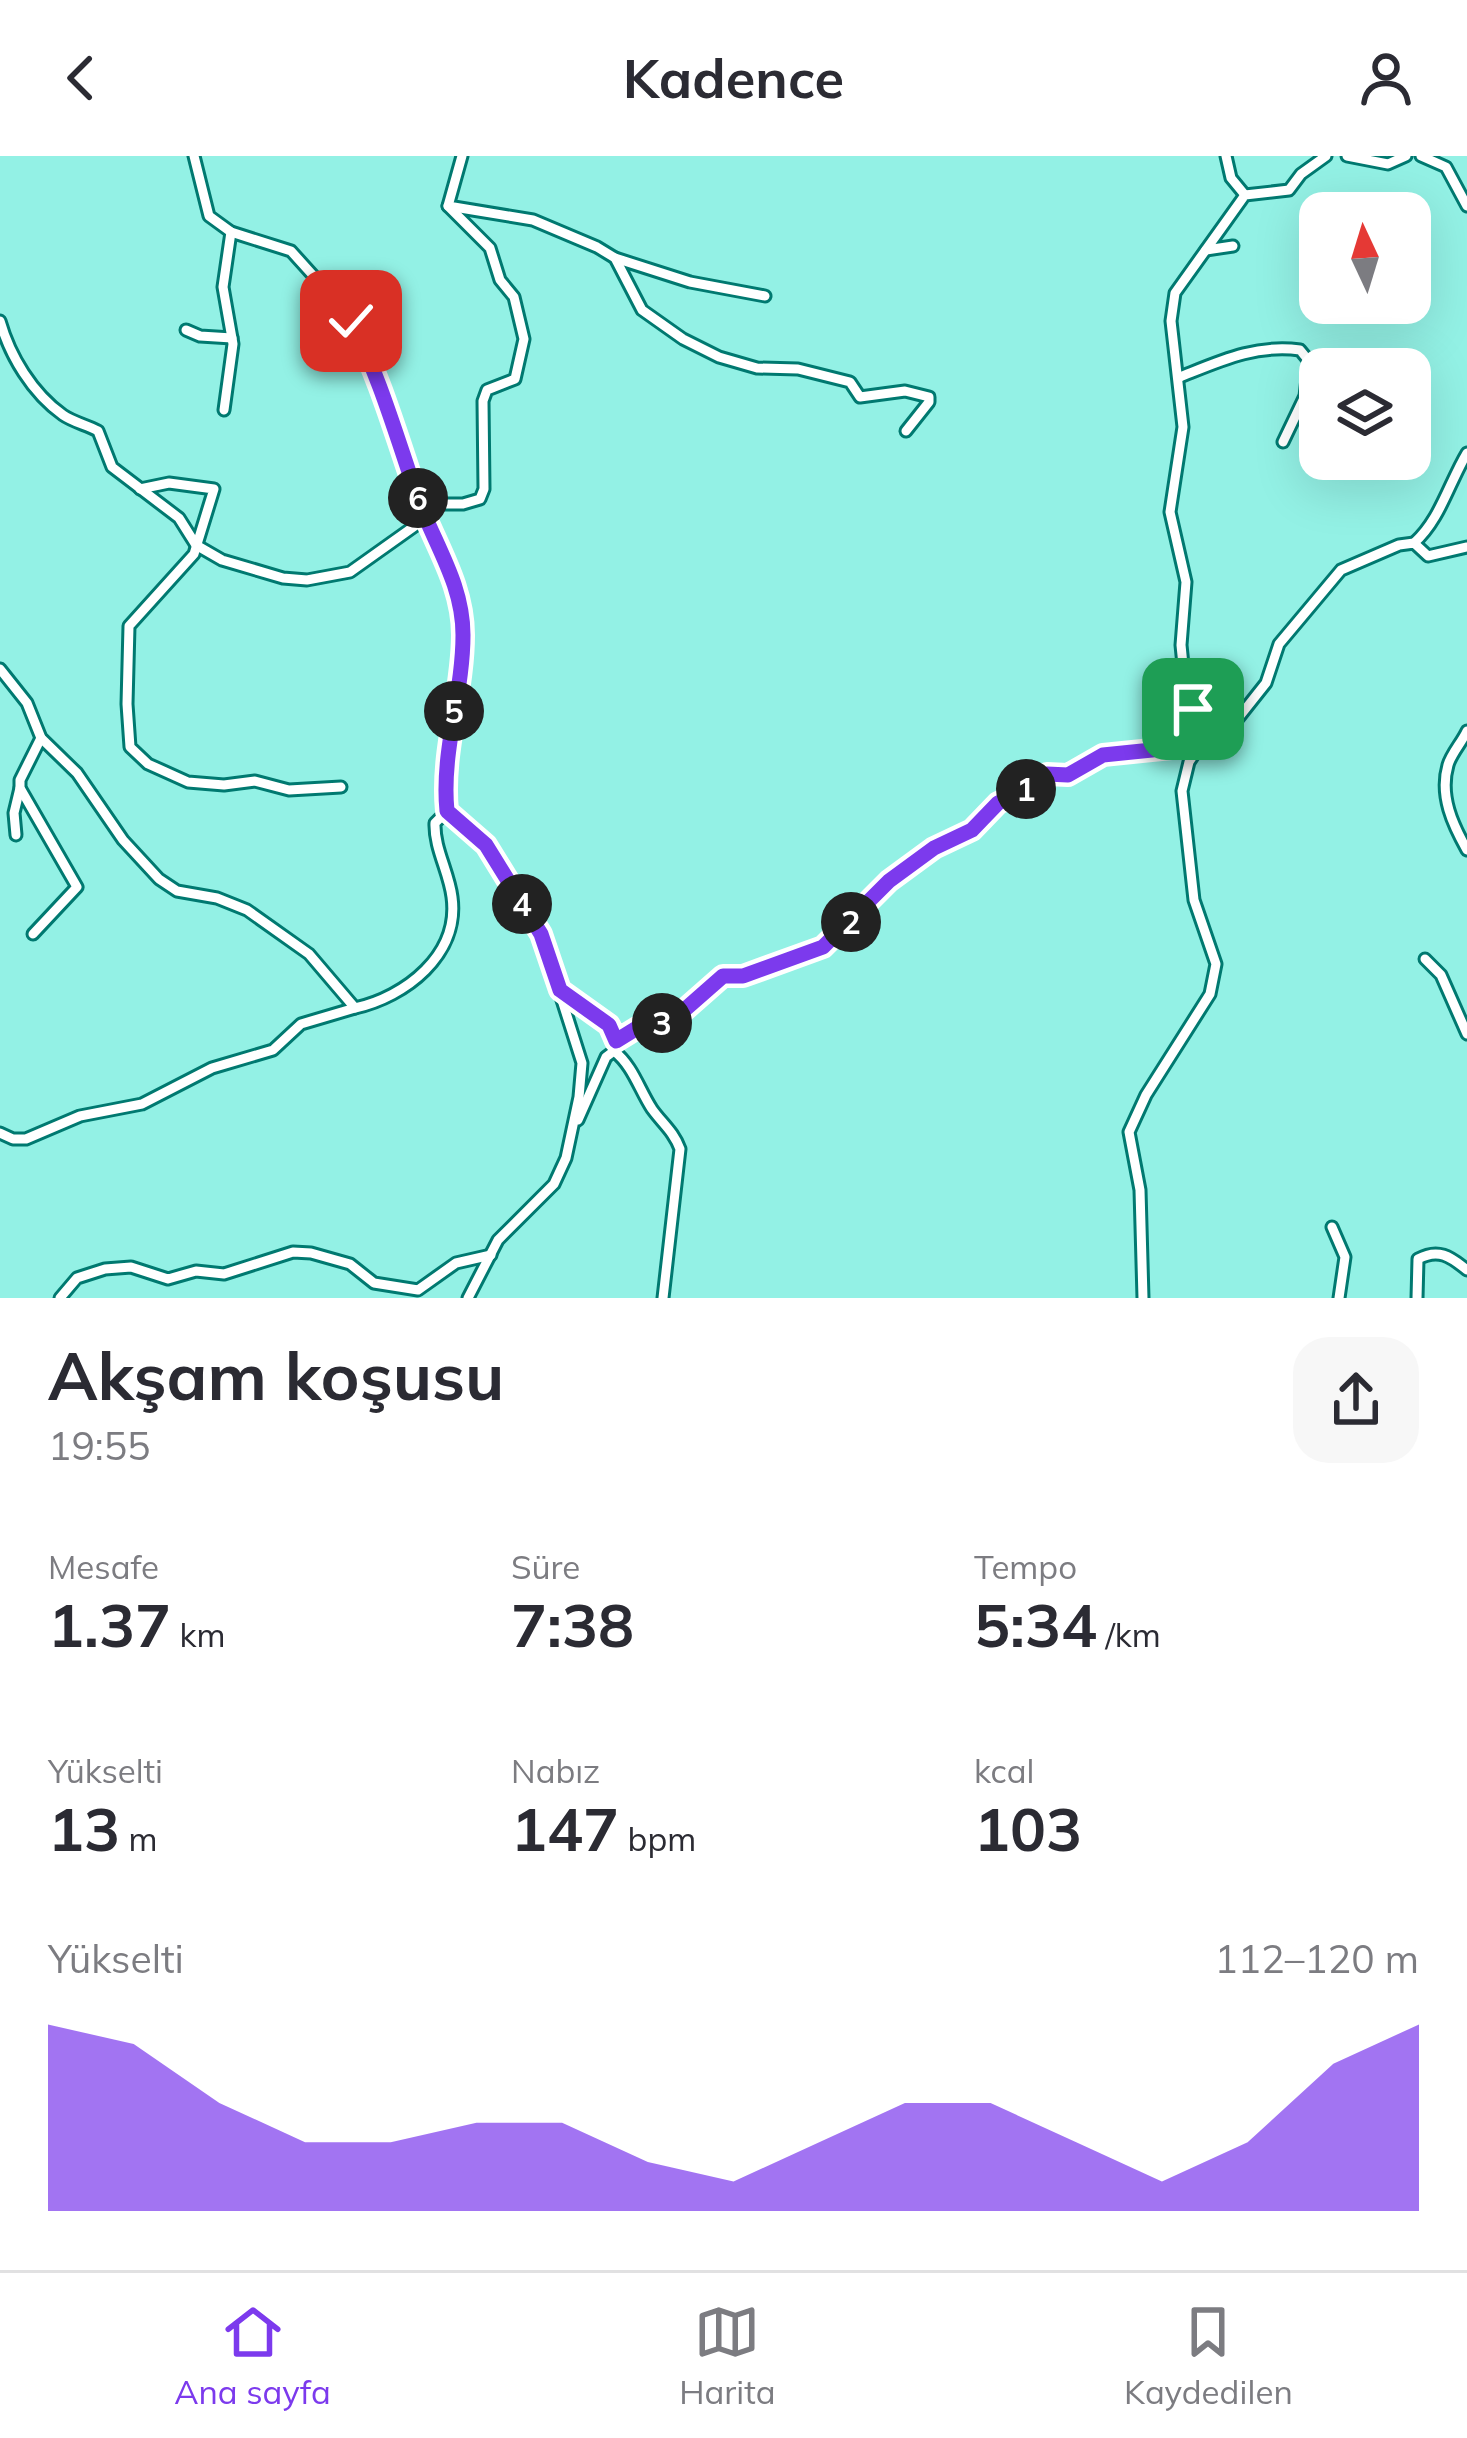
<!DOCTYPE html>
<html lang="tr">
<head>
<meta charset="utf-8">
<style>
  body { margin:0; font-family:Mulish,sans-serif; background:#f7f7f7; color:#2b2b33; height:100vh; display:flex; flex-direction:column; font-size:45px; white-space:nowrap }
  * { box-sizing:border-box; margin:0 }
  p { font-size:39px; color:#7c7c81 }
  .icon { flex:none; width:66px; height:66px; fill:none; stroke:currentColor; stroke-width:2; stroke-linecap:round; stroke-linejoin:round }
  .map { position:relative; height:1142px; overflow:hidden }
  .drawer { display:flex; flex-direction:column; background:#fff; flex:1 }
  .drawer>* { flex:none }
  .needle { width:78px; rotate:356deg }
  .tools { position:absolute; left:1299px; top:36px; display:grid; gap:24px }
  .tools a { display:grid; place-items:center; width:132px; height:132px; border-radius:24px; background:#fff; box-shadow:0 12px 48px #0002; font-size:60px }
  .pin { position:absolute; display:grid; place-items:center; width:102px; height:102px; color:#fff; margin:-51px; border-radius:24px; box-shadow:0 6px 18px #0006 }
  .km { position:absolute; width:60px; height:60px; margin:-30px; border-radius:50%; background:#222; color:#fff; font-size:33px; line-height:60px; text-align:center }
  .round { display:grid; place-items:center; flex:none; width:126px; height:126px; border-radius:36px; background:#f7f7f7 }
  .head { display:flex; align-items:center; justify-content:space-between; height:204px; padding:0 48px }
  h1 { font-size:66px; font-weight:700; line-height:90px }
  .metrics { display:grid; grid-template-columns:repeat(3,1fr); gap:18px; height:204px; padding:12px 48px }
  .metrics div { display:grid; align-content:center }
  .metrics b { font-size:60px; font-weight:700 }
  .metrics small { font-size:33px; font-weight:400 }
  .metrics p { font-size:33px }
  .chart { height:336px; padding:24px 48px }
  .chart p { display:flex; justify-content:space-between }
  .chart svg { width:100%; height:216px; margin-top:12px; fill:#7c3aed; opacity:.7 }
  header { display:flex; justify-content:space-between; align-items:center; height:156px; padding:0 48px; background:#fff; font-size:54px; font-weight:700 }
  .tabs { display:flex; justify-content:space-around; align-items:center; height:168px; border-top:3px solid #e1e1e2; background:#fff; font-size:33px; color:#7c7c81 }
  .tabs a { display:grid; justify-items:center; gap:6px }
  .tabs .selected { color:#7c3aed }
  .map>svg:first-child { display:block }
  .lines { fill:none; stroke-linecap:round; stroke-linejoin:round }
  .minor-casing { stroke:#007970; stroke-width:15 }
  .minor { stroke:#fff; stroke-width:9 }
  .route-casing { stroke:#fff; stroke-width:24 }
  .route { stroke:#7c3aed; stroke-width:15 }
</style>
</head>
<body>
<header><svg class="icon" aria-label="back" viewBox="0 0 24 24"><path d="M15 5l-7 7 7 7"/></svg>Kadence<svg class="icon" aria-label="person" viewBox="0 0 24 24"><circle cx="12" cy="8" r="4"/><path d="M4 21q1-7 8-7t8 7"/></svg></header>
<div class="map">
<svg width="1467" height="1142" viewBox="0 0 1467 1142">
  <rect width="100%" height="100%" fill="#93f1e5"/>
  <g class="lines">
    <!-- minor casing -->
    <g class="minor-casing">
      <g id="minor">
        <path d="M 194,0 L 209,60 L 231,76 L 291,95 L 337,146 L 363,189 L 392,258 L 422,353 L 460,442 L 463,481 L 444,624 L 447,655 L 486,689 L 541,778 L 582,907 L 579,941 L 566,1002 L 554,1028 L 498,1084 L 468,1142"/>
        <path d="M 462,0 L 448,50 L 533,64 L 597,91 L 615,102 L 642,154 L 683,183 L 719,201 L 757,212 L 798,213 L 850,226 L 860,241 L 905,235 L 929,241 L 929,246 L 906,275"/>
        <path d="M 1226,0 L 1231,22 L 1245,39"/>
        <path d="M 1347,0 L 1388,8 L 1406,0"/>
        <path d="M 1421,0 L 1446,11 L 1467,50"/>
        <path d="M 1206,94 L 1233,90"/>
        <path d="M 615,102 L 690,126 L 765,140"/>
        <path d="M 0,165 C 10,200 32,237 63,259 C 73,266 87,269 98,275 L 112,311 L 179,362 L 196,389 L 222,404 L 283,422 L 307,424 L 350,416 L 426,362"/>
        <path d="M 186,174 L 200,180 L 232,182"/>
        <path d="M 1180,221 C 1220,205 1256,188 1300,194 L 1309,205 L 1305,240 L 1283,286"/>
        <path d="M 224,254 L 233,188 L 223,131 L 231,76"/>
        <path d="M 140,333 L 169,327 L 214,333 L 194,398 L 129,470 L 127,548 L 130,591 L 148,608 L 188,626 L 224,629 L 255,625 L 289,634 L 341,631"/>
        <path d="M 420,348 L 463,348 L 480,343 L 484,333 L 483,245 L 487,234 L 515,223 L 524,183 L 514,141 L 500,124 L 490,92 L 448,50"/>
        <path d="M 1414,387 C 1440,364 1449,327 1467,297"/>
        <path d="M 0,513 L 27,547 L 41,582 L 77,617 L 123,684 L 159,723 L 177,735 L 217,742 L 247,754 L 309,798 L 355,852 C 405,841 460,799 452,741 C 449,716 434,692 435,667 L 447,655"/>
        <path d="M 1467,575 C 1462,586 1451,598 1448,609 C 1439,640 1453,669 1467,694"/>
        <path d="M 16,679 L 14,657 L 20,632"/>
        <path d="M 33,778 L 77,731 L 20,632 L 20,624 L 41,582"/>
        <path d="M 1425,803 L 1441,819 L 1467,878"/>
        <path d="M 563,836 L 609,869 L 615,890"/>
        <path d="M 616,885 L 637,873 L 673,864 L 723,820 L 743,820 L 823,791 L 889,725 L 934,693 L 972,674 L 998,647 L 1030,632 L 1047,618 L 1068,619 L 1103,599 L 1201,588 L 1224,580 L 1266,527 L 1279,488 L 1341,414 L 1399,389 L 1414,387 L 1428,400 L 1467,391"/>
        <path d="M 578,964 L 606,901 L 614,895 C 633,910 639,933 652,953 C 662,967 674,976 680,993 L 663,1142"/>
        <path d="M 0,977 L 13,983 L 26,983 L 80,960 L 142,948 L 212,912 L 273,894 L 301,868 L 355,852"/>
        <path d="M 1332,1071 L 1345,1101 L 1339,1142"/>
        <path d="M 60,1142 L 77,1122 L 105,1113 L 131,1111 L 168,1123 L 196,1115 L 224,1118 L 293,1096 L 311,1097 L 350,1108 L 374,1127 L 418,1134 L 456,1107 L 491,1099"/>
        <path d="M 1143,1142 L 1140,1034 L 1129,976 L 1146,939 L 1210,838 L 1216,808 L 1194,744 L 1182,635 L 1189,606 L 1201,588 L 1184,519 L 1181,489 L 1186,426 L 1170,356 L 1183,271 L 1171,165 L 1175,137 L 1245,39 L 1289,34 L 1301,18 L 1326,0"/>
        <path d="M 1417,1142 L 1418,1103 C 1438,1092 1450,1100 1467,1114"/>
      </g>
    </g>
    <!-- minor -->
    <use href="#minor" class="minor"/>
  </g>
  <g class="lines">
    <!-- route casing -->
    <g class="route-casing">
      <path id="route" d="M 351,165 C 381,223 398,286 420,348 C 437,392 463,430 463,479 C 463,538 441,596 447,655 L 486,689 L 541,778 L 560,834 L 609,869 L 616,885 L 637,872 L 673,864 L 723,820 L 743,820 L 823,791 L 889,725 L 934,692 L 972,674 L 998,647 L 1030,632 L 1047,618 L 1068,619 L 1103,599 L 1201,589 L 1193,553"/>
    </g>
    <!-- route -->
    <use href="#route" class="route"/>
  </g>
</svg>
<div class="tools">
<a><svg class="needle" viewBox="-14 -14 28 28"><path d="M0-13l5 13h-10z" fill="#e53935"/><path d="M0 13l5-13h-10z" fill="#7c7c81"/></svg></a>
<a><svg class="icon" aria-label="layers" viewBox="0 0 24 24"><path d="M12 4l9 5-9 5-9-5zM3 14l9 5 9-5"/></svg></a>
</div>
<div class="pin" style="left:1193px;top:553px;background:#1e9e55"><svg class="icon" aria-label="arrive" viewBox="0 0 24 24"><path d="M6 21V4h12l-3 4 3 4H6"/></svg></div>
<div class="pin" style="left:351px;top:165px;background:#d93025"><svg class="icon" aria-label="check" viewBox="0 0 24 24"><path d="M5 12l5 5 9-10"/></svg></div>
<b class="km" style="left:1026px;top:633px">1</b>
<b class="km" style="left:851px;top:766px">2</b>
<b class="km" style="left:662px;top:867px">3</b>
<b class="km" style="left:522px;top:748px">4</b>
<b class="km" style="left:454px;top:555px">5</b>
<b class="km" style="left:418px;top:342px">6</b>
</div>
<section class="drawer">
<div class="head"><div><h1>Akşam koşusu</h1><p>19:55</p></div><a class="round"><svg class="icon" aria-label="share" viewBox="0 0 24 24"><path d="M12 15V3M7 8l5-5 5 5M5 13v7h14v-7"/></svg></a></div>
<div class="metrics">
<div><p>Mesafe</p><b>1.37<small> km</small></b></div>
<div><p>Süre</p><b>7:38</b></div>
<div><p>Tempo</p><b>5:34<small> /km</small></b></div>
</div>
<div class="metrics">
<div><p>Yükselti</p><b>13<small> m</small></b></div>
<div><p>Nabız</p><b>147<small> bpm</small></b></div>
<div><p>kcal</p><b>103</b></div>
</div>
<div class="chart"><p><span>Yükselti</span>112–120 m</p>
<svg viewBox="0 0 160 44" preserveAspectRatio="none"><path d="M0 44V6L10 10L20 22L30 30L40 30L50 26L60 26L70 34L80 38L90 30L100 22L110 22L120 30L130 38L140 30L150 14L160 6V44z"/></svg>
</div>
</section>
<nav class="tabs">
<a class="selected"><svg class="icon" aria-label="home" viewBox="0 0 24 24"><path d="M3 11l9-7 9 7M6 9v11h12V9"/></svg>Ana sayfa</a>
<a><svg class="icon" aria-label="map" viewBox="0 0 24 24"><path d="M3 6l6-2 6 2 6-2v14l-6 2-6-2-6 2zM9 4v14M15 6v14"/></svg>Harita</a>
<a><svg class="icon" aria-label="saved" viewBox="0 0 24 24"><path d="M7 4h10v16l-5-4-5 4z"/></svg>Kaydedilen</a>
</nav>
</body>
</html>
